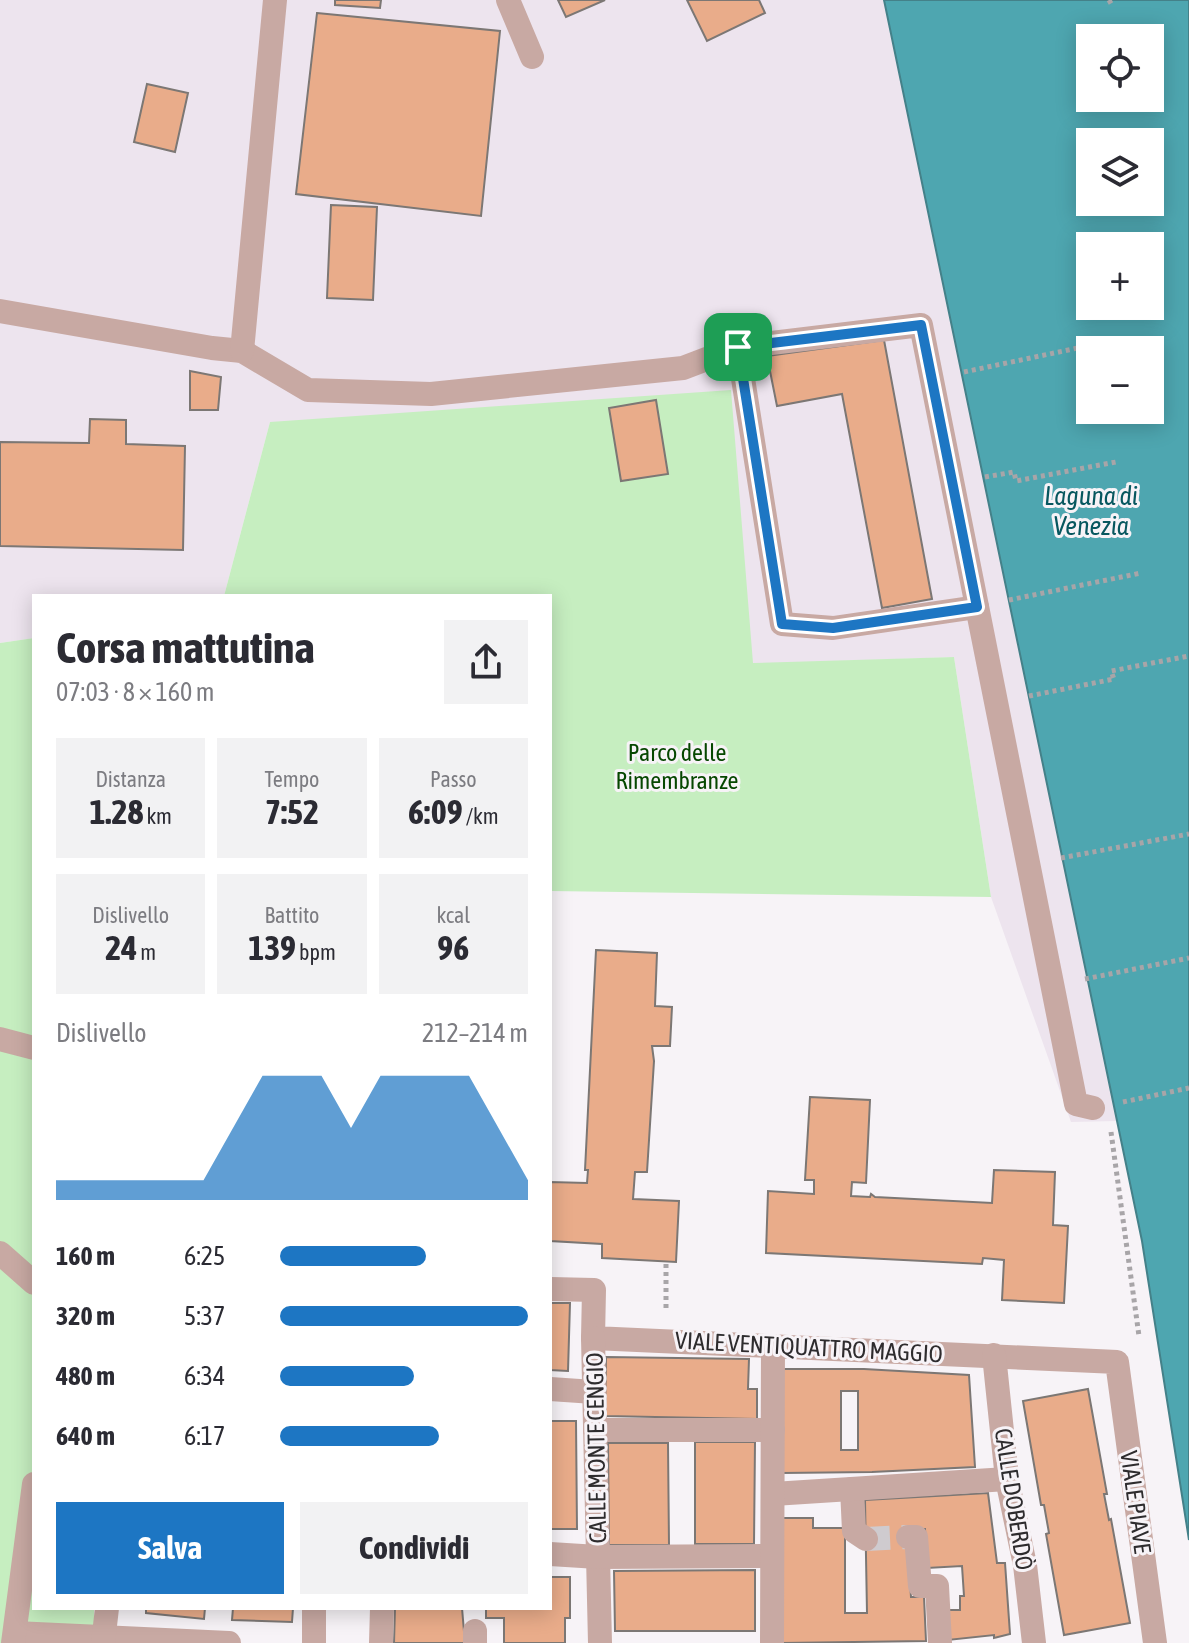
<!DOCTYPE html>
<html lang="it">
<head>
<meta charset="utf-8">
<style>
  body { margin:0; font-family:"Asap Condensed",sans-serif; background:#f2f2f3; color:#2b2b33; height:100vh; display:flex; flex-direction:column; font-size:30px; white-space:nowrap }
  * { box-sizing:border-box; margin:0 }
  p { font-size:26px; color:#7c7c81 }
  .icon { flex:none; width:44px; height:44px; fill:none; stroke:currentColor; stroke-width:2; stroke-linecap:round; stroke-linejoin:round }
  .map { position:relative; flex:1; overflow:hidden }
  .sheet { position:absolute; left:32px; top:594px; width:520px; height:1016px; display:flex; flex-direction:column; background:#fff; border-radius:0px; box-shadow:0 4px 20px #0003 }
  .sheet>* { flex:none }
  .tools { position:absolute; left:1076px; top:24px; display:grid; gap:16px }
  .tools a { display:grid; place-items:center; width:88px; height:88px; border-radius:0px; background:#fff; box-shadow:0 4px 20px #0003; font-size:40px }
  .pin { position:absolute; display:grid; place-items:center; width:68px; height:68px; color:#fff; margin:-34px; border-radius:16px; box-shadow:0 4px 12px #0006 }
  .round { display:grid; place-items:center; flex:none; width:84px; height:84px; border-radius:0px; background:#f2f2f3 }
  .head { display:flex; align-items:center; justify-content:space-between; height:136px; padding:0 24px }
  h1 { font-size:44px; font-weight:700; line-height:60px }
  .stats { display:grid; grid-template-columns:repeat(3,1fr); gap:12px; height:136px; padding:8px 24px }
  .stats div { display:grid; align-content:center; border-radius:0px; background:#f2f2f3; text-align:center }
  .stats b { font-size:34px; font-weight:700 }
  .stats small { font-size:22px; font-weight:400 }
  .stats p { font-size:22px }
  .chart { height:224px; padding:16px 24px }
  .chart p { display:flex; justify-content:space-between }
  .chart svg { width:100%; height:144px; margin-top:8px; fill:#1d76c3; opacity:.7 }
  .button { display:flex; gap:16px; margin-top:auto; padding:16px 24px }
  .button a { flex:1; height:92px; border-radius:0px; background:#1d76c3; color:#fff; font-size:32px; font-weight:700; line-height:92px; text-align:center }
  .button a+a { background:#f2f2f3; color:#2b2b33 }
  ul { padding:0 24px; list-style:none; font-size:26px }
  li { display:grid; grid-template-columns:128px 96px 1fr; align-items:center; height:60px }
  li i { height:20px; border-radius:10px; background:#1d76c3 }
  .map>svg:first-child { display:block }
  .built { fill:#ede4ee }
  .green { fill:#c6eec0 }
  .water { fill:#4ea6b0; stroke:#448189; stroke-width:2; fill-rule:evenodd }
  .building { fill:#e9ac8a; stroke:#7c7774; stroke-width:2; fill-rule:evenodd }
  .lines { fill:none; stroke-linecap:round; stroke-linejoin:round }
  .pedestrian-tunnel { stroke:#cfcbcf; stroke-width:24; stroke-dasharray:24 12; stroke-linecap:butt }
  .path { stroke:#a8a5a8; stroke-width:5; stroke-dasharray:4 4; stroke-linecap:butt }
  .service { stroke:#c8a9a3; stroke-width:24 }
  .pedestrian { stroke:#c8a9a3; stroke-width:24 }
  .route-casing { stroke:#fff; stroke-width:16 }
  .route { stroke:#1d76c3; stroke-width:10 }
  .labels { text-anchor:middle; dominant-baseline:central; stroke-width:6; stroke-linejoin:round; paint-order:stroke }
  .park-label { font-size:24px; fill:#064700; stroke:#f7f3f7 }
  .street-label { font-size:24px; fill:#2e2c2e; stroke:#f7f3f7 }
  .water-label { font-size:26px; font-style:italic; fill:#07575f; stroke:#f7f3f7 }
</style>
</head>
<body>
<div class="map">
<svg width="1189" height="1643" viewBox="0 0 1189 1643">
  <rect width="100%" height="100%" fill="#f7f3f7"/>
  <!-- built -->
  <path class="built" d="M 0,0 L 884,0 L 1117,1121 L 1071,1122 L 991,897 L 954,657 L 753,664 L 270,422 L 224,596 L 34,596 L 34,638 L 0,643 Z"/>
  <!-- green -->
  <g class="green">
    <path d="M 731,390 L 753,663 L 954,657 L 991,897 L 550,891 L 550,596 L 224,596 L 270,422 Z"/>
    <path d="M 34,638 L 34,1608 L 94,1608 L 94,1643 L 0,1643 L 0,643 Z"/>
  </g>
  <!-- water -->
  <path class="water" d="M 884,0 L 1189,0 L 1189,1540 L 1142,1241 ZM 1090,38 L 1150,38 L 1150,98 L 1090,98 ZM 1090,142 L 1150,142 L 1150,202 L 1090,202 ZM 1090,246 L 1150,246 L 1150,306 L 1090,306 ZM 1090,350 L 1150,350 L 1150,410 L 1090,410 Z"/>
  <!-- building -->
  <g class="building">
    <path d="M 335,0 L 381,0 L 380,8 L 335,5 Z"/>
    <path d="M 558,0 L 605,0 L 566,17 Z"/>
    <path d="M 687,0 L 759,0 L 765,13 L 707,41 Z"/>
    <path d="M 317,13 L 500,31 L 481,216 L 296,194 Z"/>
    <path d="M 147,84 L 188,93 L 175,152 L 134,142 Z"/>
    <path d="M 331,205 L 377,207 L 373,300 L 327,298 Z"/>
    <path d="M 884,340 L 932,599 L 882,608 L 842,394 L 777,406 L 767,356 Z"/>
    <path d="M 190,371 L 221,377 L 218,410 L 190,410 Z"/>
    <path d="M 656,400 L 668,474 L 621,481 L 609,408 Z"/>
    <path d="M 90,419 L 126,420 L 126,444 L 185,446 L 183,550 L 0,546 L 0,442 L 89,443 Z"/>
    <path d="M 596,950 L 657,953 L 655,1006 L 672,1007 L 670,1046 L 652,1046 L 654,1061 L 647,1172 L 635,1172 L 633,1199 L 679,1201 L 676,1262 L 602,1258 L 602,1244 L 550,1241 L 550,1182 L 587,1183 L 588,1170 L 585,1170 Z"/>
    <path d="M 810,1097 L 870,1100 L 866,1183 L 852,1182 L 851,1196 L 870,1197 L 871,1194 L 875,1197 L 992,1203 L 994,1170 L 1055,1172 L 1053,1225 L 1068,1226 L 1064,1303 L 1002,1300 L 1004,1260 L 983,1258 L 982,1264 L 766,1253 L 768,1191 L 814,1194 L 814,1180 L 805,1180 Z"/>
    <path d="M 550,1303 L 570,1303 L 568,1371 L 550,1370 Z"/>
    <path d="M 606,1357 L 749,1359 L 748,1389 L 757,1389 L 757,1419 L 605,1416 Z"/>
    <path d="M 782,1369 L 864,1369 L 969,1375 L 975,1467 L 872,1472 L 782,1473 ZM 841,1391 L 858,1391 L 858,1450 L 841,1450 Z"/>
    <path d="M 1088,1389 L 1107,1494 L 1104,1494 L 1109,1520 L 1111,1519 L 1130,1623 L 1064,1635 L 1046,1534 L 1049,1533 L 1044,1505 L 1041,1505 L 1023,1401 Z"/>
    <path d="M 550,1421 L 576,1421 L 577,1529 L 550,1529 Z"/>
    <path d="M 695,1442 L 755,1442 L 754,1544 L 695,1544 Z"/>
    <path d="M 608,1443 L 668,1443 L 669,1545 L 609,1545 Z"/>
    <path d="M 988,1493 L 997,1563 L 1005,1563 L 1010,1634 L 994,1638 L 994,1635 L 948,1640 L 946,1610 L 960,1610 L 960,1596 L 964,1596 L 962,1566 L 927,1568 L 925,1529 L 907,1530 L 911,1597 L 924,1597 L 926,1641 L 782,1643 L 783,1518 L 813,1518 L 813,1528 L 845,1528 L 845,1613 L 867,1613 L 865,1500 Z"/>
    <path d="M 755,1570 L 755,1631 L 615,1631 L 614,1571 Z"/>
    <path d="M 550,1577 L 570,1577 L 570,1618 L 565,1618 L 565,1643 L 504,1643 L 504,1618 L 486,1618 L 486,1608 L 550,1608 Z"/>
    <path d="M 146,1608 L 205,1608 L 204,1619 L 146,1613 Z"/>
    <path d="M 233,1608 L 293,1608 L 292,1622 L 232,1620 Z"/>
    <path d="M 395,1608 L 462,1608 L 465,1643 L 394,1643 Z"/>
  </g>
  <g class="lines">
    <!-- pedestrian-tunnel -->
    <path class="pedestrian-tunnel" d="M 866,1539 L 908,1537"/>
    <!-- path -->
    <g class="path">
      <path d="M 1109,0 L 1113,7"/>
      <path d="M 964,372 L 1092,345"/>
      <path d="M 985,477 L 1014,472 L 1016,481 L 1116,462"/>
      <path d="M 1009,600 L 1141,573"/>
      <path d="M 1029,696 L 1114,679 L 1111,671 L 1189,656"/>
      <path d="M 1061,858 L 1189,834"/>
      <path d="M 1085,979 L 1189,958"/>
      <path d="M 1123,1102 L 1189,1088"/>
      <path d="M 1111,1132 L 1139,1336"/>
      <path d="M 666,1308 L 666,1263"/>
    </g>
    <!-- service -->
    <g class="service">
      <path d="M 508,0 L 532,57"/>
      <path d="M 0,311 L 212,348 L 242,351 L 308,390 L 431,394 L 683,368 L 738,347 L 921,325 L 1076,1104 L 1093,1108"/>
      <path d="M 738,347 L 782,624 L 833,628 L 977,607"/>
      <path d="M 242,351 L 275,0"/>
    </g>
    <!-- pedestrian -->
    <g class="pedestrian">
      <path d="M 0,1039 L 34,1048"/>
      <path d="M 0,1253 L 34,1283"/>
      <path d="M 550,1289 L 594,1290 L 593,1338 L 1117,1362 L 1155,1643"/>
      <path d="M 593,1338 L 600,1643"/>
      <path d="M 994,1355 L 1007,1479 L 1025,1565 L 1034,1643"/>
      <path d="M 550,1389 L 594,1392"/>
      <path d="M 595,1430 L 773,1430"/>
      <path d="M 852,1489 L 854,1531 L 866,1539"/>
      <path d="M 773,1494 L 1007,1479"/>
      <path d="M 908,1537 L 916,1537 L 920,1586 L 937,1586 L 940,1643"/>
      <path d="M 550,1554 L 598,1557 L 772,1556"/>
      <path d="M 15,1633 L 229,1643"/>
      <path d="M 13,1643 L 34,1484"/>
      <path d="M 103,1643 L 107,1608"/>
      <path d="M 314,1643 L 314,1608"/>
      <path d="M 381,1643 L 382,1608"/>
      <path d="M 475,1643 L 475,1631"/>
      <path d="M 772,1643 L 773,1346"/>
    </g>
  </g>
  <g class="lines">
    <!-- route casing -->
    <g class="route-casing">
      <path id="route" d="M 921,325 L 977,607 L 833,628 L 782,624 L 738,347 Z"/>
    </g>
    <!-- route -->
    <use href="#route" class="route"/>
  </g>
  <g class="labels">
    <!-- park labels -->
    <g class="park-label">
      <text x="677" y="752">Parco delle<tspan x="677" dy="28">Rimembranze</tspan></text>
    </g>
    <!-- street labels -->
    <g class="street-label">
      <text transform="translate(809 1347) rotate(3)">VIALE VENTIQUATTRO MAGGIO</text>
      <text transform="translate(596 1448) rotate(-91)">CALLE MONTE CENGIO</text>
      <text transform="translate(1014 1499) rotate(81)">CALLE DOBERDÒ</text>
      <text transform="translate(1136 1502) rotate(82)">VIALE PIAVE</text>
    </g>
    <!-- water labels -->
    <g class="water-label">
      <text x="1091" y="496">Laguna di<tspan x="1091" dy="30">Venezia</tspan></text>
    </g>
  </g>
</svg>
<div class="tools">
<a><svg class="icon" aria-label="locate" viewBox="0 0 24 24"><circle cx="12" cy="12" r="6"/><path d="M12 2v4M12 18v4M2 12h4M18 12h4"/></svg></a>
<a><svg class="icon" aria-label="layers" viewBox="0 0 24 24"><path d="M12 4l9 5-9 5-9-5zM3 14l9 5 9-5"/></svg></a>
<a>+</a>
<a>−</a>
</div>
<div class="pin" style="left:738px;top:347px;background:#1e9e55"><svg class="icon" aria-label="arrive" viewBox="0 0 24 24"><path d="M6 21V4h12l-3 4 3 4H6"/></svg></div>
<section class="sheet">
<div class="head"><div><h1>Corsa mattutina</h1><p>07:03 · 8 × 160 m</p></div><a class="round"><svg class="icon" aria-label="share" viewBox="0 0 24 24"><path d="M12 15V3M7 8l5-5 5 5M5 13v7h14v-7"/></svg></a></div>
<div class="stats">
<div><p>Distanza</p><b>1.28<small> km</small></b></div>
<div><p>Tempo</p><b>7:52</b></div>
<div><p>Passo</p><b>6:09<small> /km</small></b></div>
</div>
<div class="stats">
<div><p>Dislivello</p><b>24<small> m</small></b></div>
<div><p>Battito</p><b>139<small> bpm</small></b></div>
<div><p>kcal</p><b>96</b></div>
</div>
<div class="chart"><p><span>Dislivello</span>212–214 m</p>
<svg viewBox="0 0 160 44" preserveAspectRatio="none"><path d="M0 44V38L10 38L20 38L30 38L40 38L50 38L60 22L70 6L80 6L90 6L100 22L110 6L120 6L130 6L140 6L150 22L160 38V44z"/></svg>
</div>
<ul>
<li><b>160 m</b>6:25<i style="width:59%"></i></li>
<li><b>320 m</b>5:37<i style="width:100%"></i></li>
<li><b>480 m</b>6:34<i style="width:54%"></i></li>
<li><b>640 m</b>6:17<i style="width:64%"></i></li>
</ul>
<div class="button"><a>Salva</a><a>Condividi</a></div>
</section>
</div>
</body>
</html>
